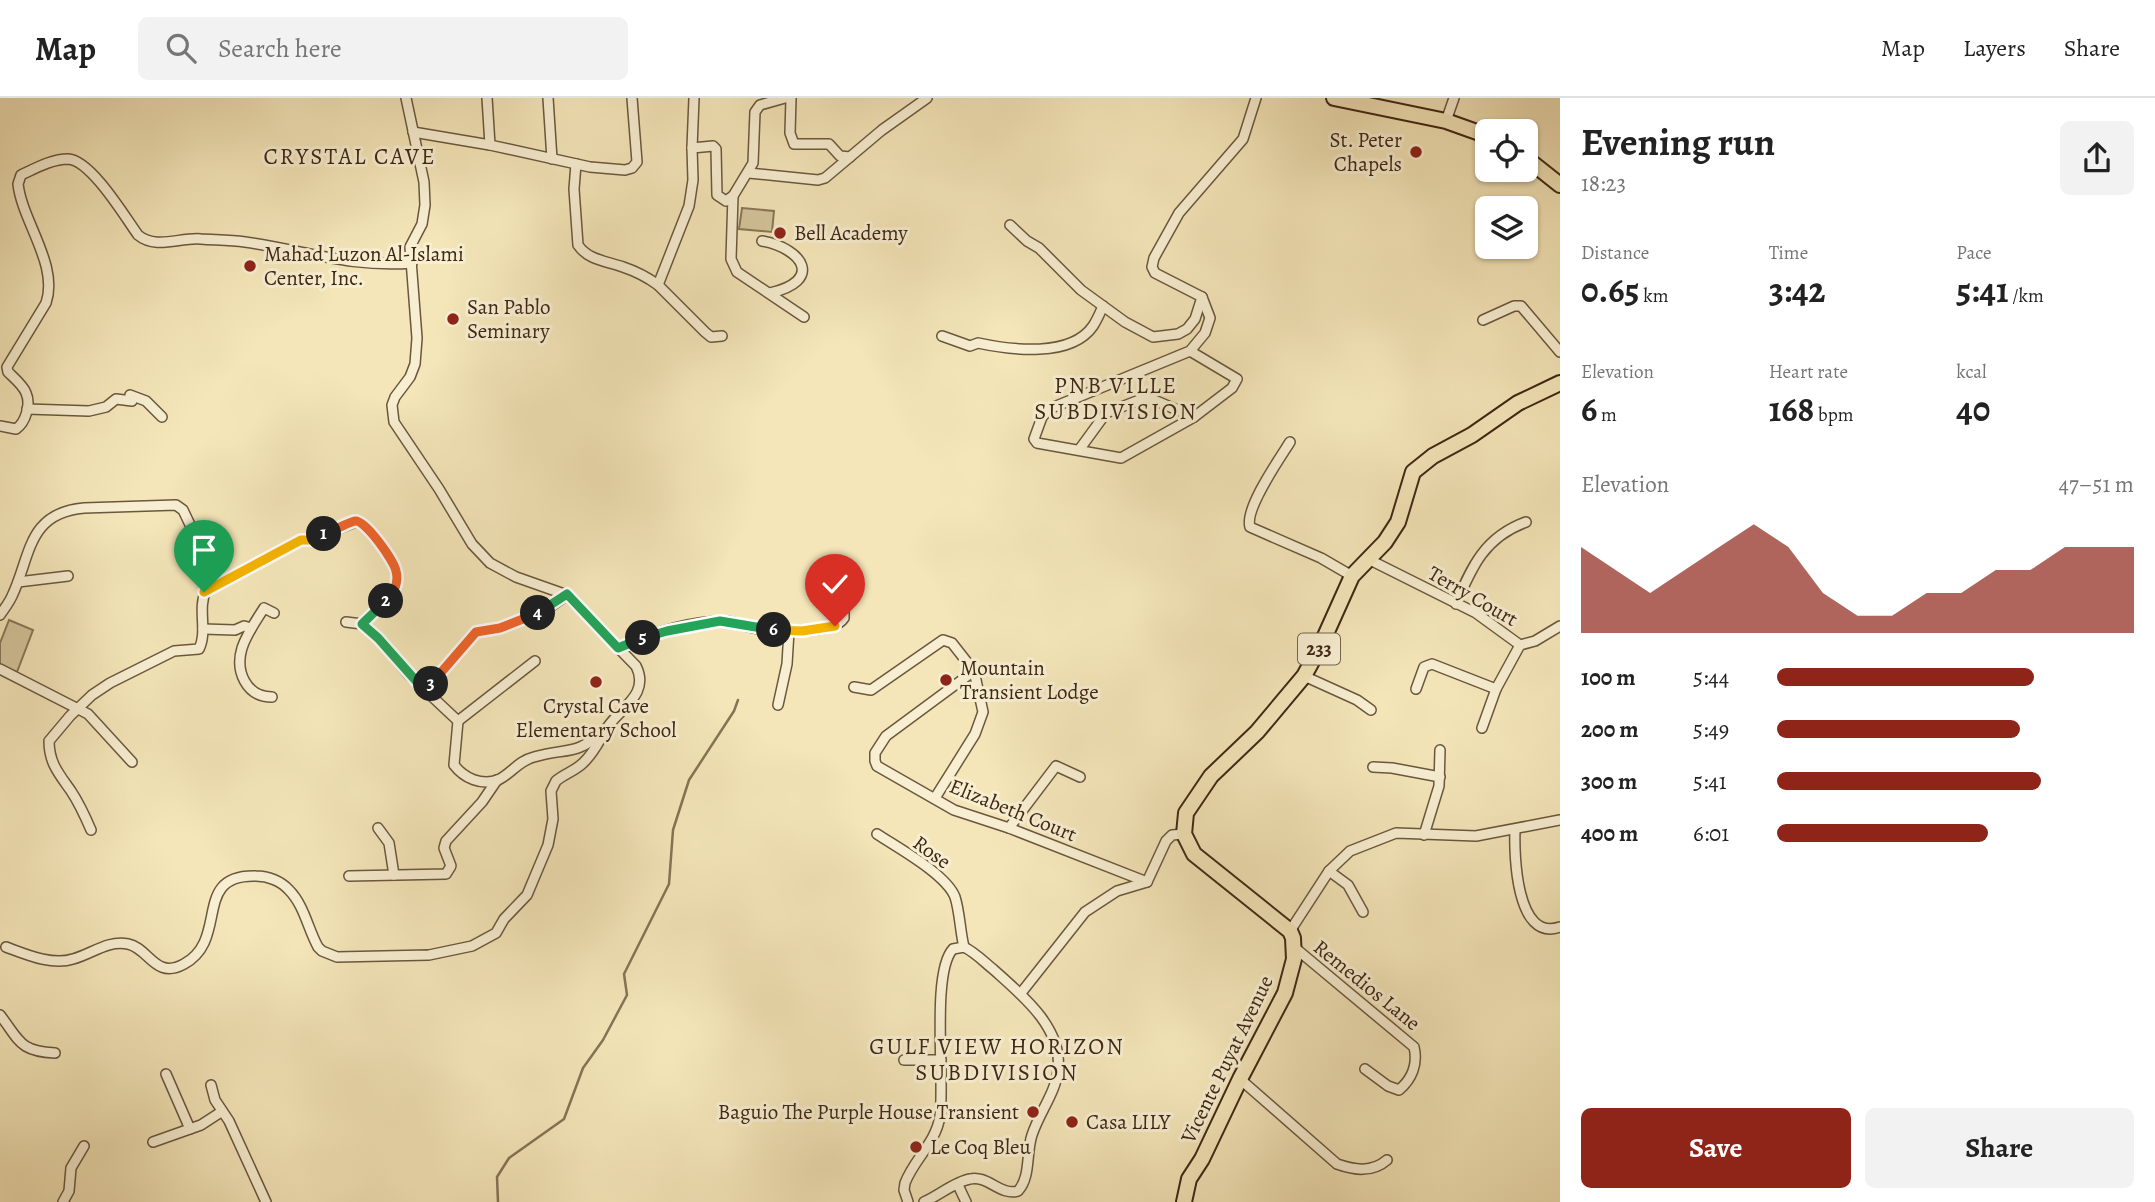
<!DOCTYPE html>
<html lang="en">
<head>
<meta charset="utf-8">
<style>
  body { margin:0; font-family:Alegreya,serif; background:#f2f2f2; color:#222; height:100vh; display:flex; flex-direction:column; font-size:26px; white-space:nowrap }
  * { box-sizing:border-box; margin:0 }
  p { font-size:23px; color:#767676 }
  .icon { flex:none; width:38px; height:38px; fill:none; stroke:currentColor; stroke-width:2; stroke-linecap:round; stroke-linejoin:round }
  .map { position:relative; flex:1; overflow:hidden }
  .panel { display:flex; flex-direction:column; background:#fff; width:595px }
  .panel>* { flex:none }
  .tools { position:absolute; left:1475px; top:21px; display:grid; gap:14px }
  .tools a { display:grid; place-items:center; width:63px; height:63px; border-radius:10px; background:#fff; box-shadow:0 2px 5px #0004; font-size:35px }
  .pin { position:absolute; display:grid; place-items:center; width:60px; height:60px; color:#fff; margin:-72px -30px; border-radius:50% 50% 50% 0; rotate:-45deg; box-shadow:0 0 7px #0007 }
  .pin .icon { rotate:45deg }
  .km { position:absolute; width:35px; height:35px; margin:-18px; border-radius:50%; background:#222; color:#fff; font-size:19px; line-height:35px; text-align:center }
  .round { display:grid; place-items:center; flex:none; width:74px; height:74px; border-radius:10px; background:#f2f2f2 }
  .summary { display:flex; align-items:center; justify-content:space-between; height:119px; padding:0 21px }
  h1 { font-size:38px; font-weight:600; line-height:52px }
  .stats { display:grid; grid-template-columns:repeat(3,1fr); gap:10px; height:119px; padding:7px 21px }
  .stats div { display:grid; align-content:center }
  .stats b { font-size:35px; font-weight:600 }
  .stats small { font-size:19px; font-weight:400 }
  .stats p { font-size:19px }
  .chart { height:196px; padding:14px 21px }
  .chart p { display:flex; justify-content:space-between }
  .chart svg { width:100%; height:126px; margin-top:7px; fill:#8f2418; opacity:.7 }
  .cta { display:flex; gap:14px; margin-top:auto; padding:14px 21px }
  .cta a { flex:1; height:80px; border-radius:10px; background:#8f2418; color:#fff; font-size:28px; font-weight:600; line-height:80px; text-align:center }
  .cta a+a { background:#f2f2f2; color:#222 }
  ul { padding:0 21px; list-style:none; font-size:23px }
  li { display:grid; grid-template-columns:112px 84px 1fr; align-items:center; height:52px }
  li i { height:18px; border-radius:9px; background:#8f2418 }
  header { display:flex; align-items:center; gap:42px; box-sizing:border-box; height:98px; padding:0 35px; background:#fff; border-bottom:2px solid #e0e0e0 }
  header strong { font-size:33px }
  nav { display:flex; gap:38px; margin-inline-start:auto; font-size:24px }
  .search { width:490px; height:63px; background:#f2f2f2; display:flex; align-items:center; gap:18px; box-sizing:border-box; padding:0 24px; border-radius:10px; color:#767676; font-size:26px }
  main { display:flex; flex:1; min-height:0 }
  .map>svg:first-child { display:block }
  .garden { fill:#d5c69d; stroke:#897659; stroke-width:2 }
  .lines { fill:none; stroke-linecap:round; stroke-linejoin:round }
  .stream { stroke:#867356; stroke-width:2.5 }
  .street-casing { stroke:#6b573e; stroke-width:12 }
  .primary-casing { stroke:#3d2715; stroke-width:18 }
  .street { stroke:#f8efd2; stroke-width:9 }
  .primary { stroke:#f4e6b9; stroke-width:14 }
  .split-1-casing { stroke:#fff; stroke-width:14 }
  .split-2-casing { stroke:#fff; stroke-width:14 }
  .split-3-casing { stroke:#fff; stroke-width:14 }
  .split-4-casing { stroke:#fff; stroke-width:14 }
  .split-5-casing { stroke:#fff; stroke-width:14 }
  .split-6-casing { stroke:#fff; stroke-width:14 }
  .split-7-casing { stroke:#fff; stroke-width:14 }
  .split-1 { stroke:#f5b400; stroke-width:9 }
  .split-2 { stroke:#f0652b; stroke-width:9 }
  .split-3 { stroke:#22a559; stroke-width:9 }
  .split-4 { stroke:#f0652b; stroke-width:9 }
  .split-5 { stroke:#22a559; stroke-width:9 }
  .split-6 { stroke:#22a559; stroke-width:9 }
  .split-7 { stroke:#f5b400; stroke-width:9 }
  .poi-dot { fill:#8f2418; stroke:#f8efd2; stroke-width:2.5 }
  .labels { text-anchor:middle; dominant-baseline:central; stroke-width:6; stroke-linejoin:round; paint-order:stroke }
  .shield { fill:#f8efd2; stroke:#75634e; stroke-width:2 }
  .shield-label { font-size:19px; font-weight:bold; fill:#3d2715 }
  .poi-label { font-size:21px; fill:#3d2715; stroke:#f8efd2; text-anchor:start }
  .street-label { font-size:21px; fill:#3d2715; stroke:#f8efd2 }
  .neighbourhood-label { font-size:23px; letter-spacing:2px; fill:#3d2715; stroke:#f8efd2 }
</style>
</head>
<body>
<header>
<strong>Map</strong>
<div class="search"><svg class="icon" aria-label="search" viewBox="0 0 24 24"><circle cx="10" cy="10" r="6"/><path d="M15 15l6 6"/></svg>Search here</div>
<nav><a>Map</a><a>Layers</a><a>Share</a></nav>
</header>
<main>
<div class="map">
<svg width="1560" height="1104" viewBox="0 0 1560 1104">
  <rect width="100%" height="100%" fill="#f4e6b9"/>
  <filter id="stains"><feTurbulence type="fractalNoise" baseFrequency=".00286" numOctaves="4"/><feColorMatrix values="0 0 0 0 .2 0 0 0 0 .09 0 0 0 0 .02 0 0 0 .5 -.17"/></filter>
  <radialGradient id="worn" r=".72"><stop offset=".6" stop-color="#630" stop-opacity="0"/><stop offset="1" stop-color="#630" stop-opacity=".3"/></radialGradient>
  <!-- garden -->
  <g class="garden">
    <path d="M 742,110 L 774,113 L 772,134 L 739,131 Z"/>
    <path d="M 9,522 L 33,532 L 17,574 L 0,568 L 0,545 Z"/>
  </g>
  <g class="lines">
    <!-- stream -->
    <path class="stream" d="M 498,1104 L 497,1079 L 509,1060 L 564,1021 L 583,970 L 603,942 L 627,897 L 624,876 L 669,786 L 673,732 L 689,682 L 734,613 L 738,602"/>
    <!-- street casing -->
    <g class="street-casing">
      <g id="street">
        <path d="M 487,0 L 490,47"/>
        <path d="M 548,0 L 552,61"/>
        <path d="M 785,0 L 760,7 L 755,14 L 753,65 L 733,98 L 731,161 L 737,174 L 804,219"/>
        <path d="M 791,0 L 790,35 L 794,46 L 829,46 L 840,58 L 850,59"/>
        <path d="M 1446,23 L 1454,0"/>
        <path d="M 413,34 L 490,47 L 590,69 L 625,72 L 632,70 L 637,64 L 632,0"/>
        <path d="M 692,50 L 694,0"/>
        <path d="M 576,66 L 574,91 L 578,147 C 588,162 606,163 623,169 C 635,173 647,179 658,187 L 689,108 L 693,82 L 692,50 L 713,48 L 716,51 L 717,97 L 726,103 L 733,98"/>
        <path d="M 749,75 L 818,82 L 825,80 L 882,32 L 927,0"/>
        <path d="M 1010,127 L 1027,143 L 1039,150 L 1081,192 L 1125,224 L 1153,239 L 1178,236 L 1187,231 L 1195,221 L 1202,199"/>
        <path d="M 762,143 C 804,151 823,183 770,195"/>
        <path d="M 658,187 L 705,234 L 711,239 L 722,238"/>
        <path d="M 1483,222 L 1514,208 L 1521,208 L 1560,254"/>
        <path d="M 942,238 L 970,248 L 978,245 C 1011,252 1071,260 1093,228 C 1097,222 1100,215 1103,208"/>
        <path d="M 1190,253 L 1237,281 L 1232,290 L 1194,319 L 1121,360 L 1037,345 L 1034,341 L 1042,319 L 1049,311 L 1190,253 L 1205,235 L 1210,220 L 1202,199 L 1155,175 L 1152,169 L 1154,160 L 1179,115 L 1243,41 L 1256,0"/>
        <path d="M 27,311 L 89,313 L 106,309 L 116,301 L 132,303 L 130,297 L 146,303 L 162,319"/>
        <path d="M 0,328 L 16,331 C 26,324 31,306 26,295 C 23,287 14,280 8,274 L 7,269 L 46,205 C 59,167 22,123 18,86 L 21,77 C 36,70 52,61 68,61 C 91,62 125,119 138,137 C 156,152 180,139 201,141 C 215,142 230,142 245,144 C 303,152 351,170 412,165"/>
        <path d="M 1290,344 C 1280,360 1244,411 1250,429 L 1321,460 L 1352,478"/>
        <path d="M 1079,352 L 1106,315 L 1147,299 L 1194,319"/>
        <path d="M 1368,461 L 1476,515 L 1520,547"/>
        <path d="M 18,484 L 68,478"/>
        <path d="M 1456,506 C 1472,468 1485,439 1526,424"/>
        <path d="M 0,517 C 4,511 9,505 12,498 C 31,458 27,415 84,410 L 176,407 L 183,412 L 193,433"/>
        <path d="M 362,526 L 378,540 L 409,577 L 458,623"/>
        <path d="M 203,531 L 235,532 L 244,528 L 251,530"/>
        <path d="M 1520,547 L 1535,543 L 1560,528"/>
        <path d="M 618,550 C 650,536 688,523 724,523 C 732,523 737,526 745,528 C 764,534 833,538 844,520 L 844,473"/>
        <path d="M 0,571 L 88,616 L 132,664"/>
        <path d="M 974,573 L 886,638 L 875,655 L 875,663 L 877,668 L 954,712 L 1009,730 L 1147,784"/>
        <path d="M 1304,578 L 1357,602 L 1371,612"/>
        <path d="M 854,589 L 871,592 L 943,542 L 952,545 L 974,573 L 983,614 L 975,636 L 935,700"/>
        <path d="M 1416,591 L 1424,569 L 1432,566 L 1496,591"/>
        <path d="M 425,593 L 476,534 L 500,530 L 533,517 L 547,511 L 567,497"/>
        <path d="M 272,599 C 246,599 235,573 242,550 C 247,535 256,523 264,510 L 274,515"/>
        <path d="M 778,607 L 787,566 L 789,533"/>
        <path d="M 458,623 L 454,667 C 464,680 481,688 498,682 C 511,676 518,663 534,659 C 568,649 574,659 604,633"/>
        <path d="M 458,623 L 535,563"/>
        <path d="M 1482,630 L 1496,591 L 1520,547"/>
        <path d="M 1373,669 L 1392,670 L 1440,679"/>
        <path d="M 378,730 L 389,745 L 394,777"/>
        <path d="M 1009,730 L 1056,668 L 1080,679"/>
        <path d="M 91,732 C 85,718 79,705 71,693 C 59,676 49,665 49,643 L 70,618 L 92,597 L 110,585 L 174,553 L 199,551 C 208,533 197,511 206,492 L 301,442 L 311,442 L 358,423 C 368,428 374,438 381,447 C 412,487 392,498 362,526 L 346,524"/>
        <path d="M 1515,732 C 1514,756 1516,845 1560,829"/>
        <path d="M 877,736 C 898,750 946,776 955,799 C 960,815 960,833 964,849"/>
        <path d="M 1424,737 L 1439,688 L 1440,652"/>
        <path d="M 1329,773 L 1348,787 L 1363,814"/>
        <path d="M 349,778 L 446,776 L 451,768 L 444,750 L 446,743 L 482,704 L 497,682"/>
        <path d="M 1290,833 L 1329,773 L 1350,753 L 1396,735 L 1476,738 L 1560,722"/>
        <path d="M 6,849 C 25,856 52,868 73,861 C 92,856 107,842 128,846 C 149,850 155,882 184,866 C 230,841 191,776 256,778 C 268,778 281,783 289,792 C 304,807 308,831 318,849 L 322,853 L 337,859 L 429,857 L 472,848 L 496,835 L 504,821 L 527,797 L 548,747 L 553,721 L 551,693 L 556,683 C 564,676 575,673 583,665 C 594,655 598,645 605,633 C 617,611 651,598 636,568 L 567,497 L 516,479 L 490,465 L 472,446 L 439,391 L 394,324 L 392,307 L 395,299 L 410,279 L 415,266 L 417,240 L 410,149 L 422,126 L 425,107 L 424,84 L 406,0"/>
        <path d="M 1294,849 L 1414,949 C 1418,966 1412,981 1399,992 L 1388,988 L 1365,971"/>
        <path d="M 1021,895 L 1085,814 L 1117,793 L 1147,784 L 1166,743 L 1172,737 L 1184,736"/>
        <path d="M 0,917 C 20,943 19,953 55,955"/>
        <path d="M 904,962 L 941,962"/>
        <path d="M 166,976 L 190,1031"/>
        <path d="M 1240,981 L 1337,1066 C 1354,1072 1372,1075 1387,1062"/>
        <path d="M 211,987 L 215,1002 L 229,1023 L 266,1104"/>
        <path d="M 153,1044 L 201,1027 L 221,1014"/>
        <path d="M 958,1087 L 966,1104"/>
        <path d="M 63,1104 L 69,1093 L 71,1070 L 84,1048"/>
        <path d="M 908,1104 L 904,1092 L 905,1085 C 914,1061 936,1045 940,1018 C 945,982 931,874 953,851 L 964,849 C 976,855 984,864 994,872 C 1022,897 1063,930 1058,972 C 1056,994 1039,1015 1032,1037 C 1026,1054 1031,1079 1018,1093 C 1000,1098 988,1077 970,1081 C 956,1083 938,1098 924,1104"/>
      </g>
    </g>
    <!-- primary casing -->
    <g class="primary-casing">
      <g id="primary">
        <path d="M 1334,0 L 1446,23 L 1488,38"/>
        <path d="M 1526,60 L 1560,87"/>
        <path d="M 1184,1104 L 1189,1081 L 1202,1061 L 1240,981 L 1285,895 L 1294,861 L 1293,840 L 1290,833 L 1194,756 L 1184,736 L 1186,715 L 1211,678 L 1257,634 L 1304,578 L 1321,547 L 1352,478 L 1385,444 L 1398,424 L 1413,374 L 1433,358 L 1472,337 L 1518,305 L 1560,285"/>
      </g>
    </g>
    <!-- street -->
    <use href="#street" class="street"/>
    <!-- primary -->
    <use href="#primary" class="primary"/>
  </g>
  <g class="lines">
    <!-- split-1 casing -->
    <g class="split-1-casing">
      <path id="split-1" d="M 204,494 L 301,442 L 311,442 L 324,436"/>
    </g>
    <!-- split-2 casing -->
    <g class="split-2-casing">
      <path id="split-2" d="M 324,436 C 331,434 349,424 355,423 C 365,421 394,463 396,473 C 399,484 394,496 386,503"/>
    </g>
    <!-- split-3 casing -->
    <g class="split-3-casing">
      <path id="split-3" d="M 386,503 L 362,526 L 378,540 L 425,593 L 431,586"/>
    </g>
    <!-- split-4 casing -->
    <g class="split-4-casing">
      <path id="split-4" d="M 431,586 L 476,534 L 500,530 L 538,515"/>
    </g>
    <!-- split-5 casing -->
    <g class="split-5-casing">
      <path id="split-5" d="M 538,515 L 567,496 L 618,550 L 643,540"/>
    </g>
    <!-- split-6 casing -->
    <g class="split-6-casing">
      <path id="split-6" d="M 643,540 L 667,533 L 720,523 L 774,532"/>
    </g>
    <!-- split-7 casing -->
    <g class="split-7-casing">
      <path id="split-7" d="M 774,532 L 802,533 L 835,528"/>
    </g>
    <!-- split-1 -->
    <use href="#split-1" class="split-1"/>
    <!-- split-2 -->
    <use href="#split-2" class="split-2"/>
    <!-- split-3 -->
    <use href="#split-3" class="split-3"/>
    <!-- split-4 -->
    <use href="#split-4" class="split-4"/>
    <!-- split-5 -->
    <use href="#split-5" class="split-5"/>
    <!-- split-6 -->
    <use href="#split-6" class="split-6"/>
    <!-- split-7 -->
    <use href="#split-7" class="split-7"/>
  </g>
  <!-- markers -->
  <g class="poi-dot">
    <circle cx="1416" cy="54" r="7"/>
    <circle cx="780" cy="135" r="7"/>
    <circle cx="250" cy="168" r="7"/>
    <circle cx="453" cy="221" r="7"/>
    <circle cx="946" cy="582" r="7"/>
    <circle cx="596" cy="584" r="7"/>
    <circle cx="1033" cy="1014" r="7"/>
    <circle cx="1072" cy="1024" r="7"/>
    <circle cx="916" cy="1049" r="7"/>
  </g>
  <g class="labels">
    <!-- shield labels -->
    <rect class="shield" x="1298" y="535.5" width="42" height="31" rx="5"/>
    <g class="shield-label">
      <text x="1319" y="551">233</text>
    </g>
    <!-- poi labels -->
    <g class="poi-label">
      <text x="1402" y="42" text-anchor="end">St. Peter<tspan x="1402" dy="24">Chapels</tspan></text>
      <text x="794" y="135">Bell Academy</text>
      <text x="264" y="156">Mahad Luzon Al-Islami<tspan x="264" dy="24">Center, Inc.</tspan></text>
      <text x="467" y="209">San Pablo<tspan x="467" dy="24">Seminary</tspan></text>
      <text x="960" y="570">Mountain<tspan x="960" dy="24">Transient Lodge</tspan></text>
      <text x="596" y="608" text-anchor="middle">Crystal Cave<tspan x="596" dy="24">Elementary School</tspan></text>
      <text x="1019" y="1014" text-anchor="end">Baguio The Purple House Transient</text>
      <text x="1086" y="1024">Casa LILY</text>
      <text x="930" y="1049">Le Coq Bleu</text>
    </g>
    <!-- street labels -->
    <g class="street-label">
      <text transform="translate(1473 498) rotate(30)">Terry Court</text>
      <text transform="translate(1013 712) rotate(22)">Elizabeth Court</text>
      <text transform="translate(932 754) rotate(36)">Rose</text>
      <text transform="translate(1367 887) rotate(39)">Remedios Lane</text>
      <text transform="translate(1227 961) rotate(-64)">Vicente Puyat Avenue</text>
    </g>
    <!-- neighbourhood labels -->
    <g class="neighbourhood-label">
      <text x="350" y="58">CRYSTAL CAVE</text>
      <text x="1116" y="287">PNB VILLE<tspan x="1116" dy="26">SUBDIVISION</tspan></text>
      <text x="997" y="948">GULF VIEW HORIZON<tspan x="997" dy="26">SUBDIVISION</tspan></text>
    </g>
  </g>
  <rect width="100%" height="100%" filter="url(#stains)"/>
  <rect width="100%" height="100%" fill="url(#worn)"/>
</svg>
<div class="tools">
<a><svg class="icon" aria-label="locate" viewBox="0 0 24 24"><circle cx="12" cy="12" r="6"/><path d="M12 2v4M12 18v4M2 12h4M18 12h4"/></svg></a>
<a><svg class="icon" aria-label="layers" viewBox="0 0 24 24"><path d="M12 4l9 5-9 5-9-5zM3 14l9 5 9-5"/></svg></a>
</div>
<div class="pin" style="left:204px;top:494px;background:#1e9e55"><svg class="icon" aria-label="arrive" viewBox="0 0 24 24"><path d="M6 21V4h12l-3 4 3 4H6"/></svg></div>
<div class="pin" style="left:835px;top:528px;background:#d93025"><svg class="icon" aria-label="check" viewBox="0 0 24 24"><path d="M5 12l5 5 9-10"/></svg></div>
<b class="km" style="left:324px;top:436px">1</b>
<b class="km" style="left:386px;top:503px">2</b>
<b class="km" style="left:431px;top:586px">3</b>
<b class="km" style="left:538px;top:515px">4</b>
<b class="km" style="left:643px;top:540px">5</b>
<b class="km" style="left:774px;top:532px">6</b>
</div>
<section class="panel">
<div class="summary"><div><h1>Evening run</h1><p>18:23</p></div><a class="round"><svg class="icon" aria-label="share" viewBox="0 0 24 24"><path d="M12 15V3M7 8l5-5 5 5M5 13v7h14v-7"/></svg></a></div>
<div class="stats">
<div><p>Distance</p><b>0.65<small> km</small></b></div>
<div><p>Time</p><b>3:42</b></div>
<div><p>Pace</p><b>5:41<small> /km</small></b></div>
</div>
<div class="stats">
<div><p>Elevation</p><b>6<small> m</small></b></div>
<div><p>Heart rate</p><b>168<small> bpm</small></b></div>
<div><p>kcal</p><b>40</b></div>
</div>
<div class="chart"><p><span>Elevation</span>47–51 m</p>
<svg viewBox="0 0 160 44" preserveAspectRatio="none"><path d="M0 44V14L10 22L20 30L30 22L40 14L50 6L60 14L70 30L80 38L90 38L100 30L110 30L120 22L130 22L140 14L150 14L160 14V44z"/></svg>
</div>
<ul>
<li><b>100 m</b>5:44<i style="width:72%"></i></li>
<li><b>200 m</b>5:49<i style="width:68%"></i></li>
<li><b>300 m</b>5:41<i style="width:74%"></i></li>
<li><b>400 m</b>6:01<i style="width:59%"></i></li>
</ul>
<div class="cta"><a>Save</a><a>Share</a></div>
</section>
</main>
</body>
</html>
